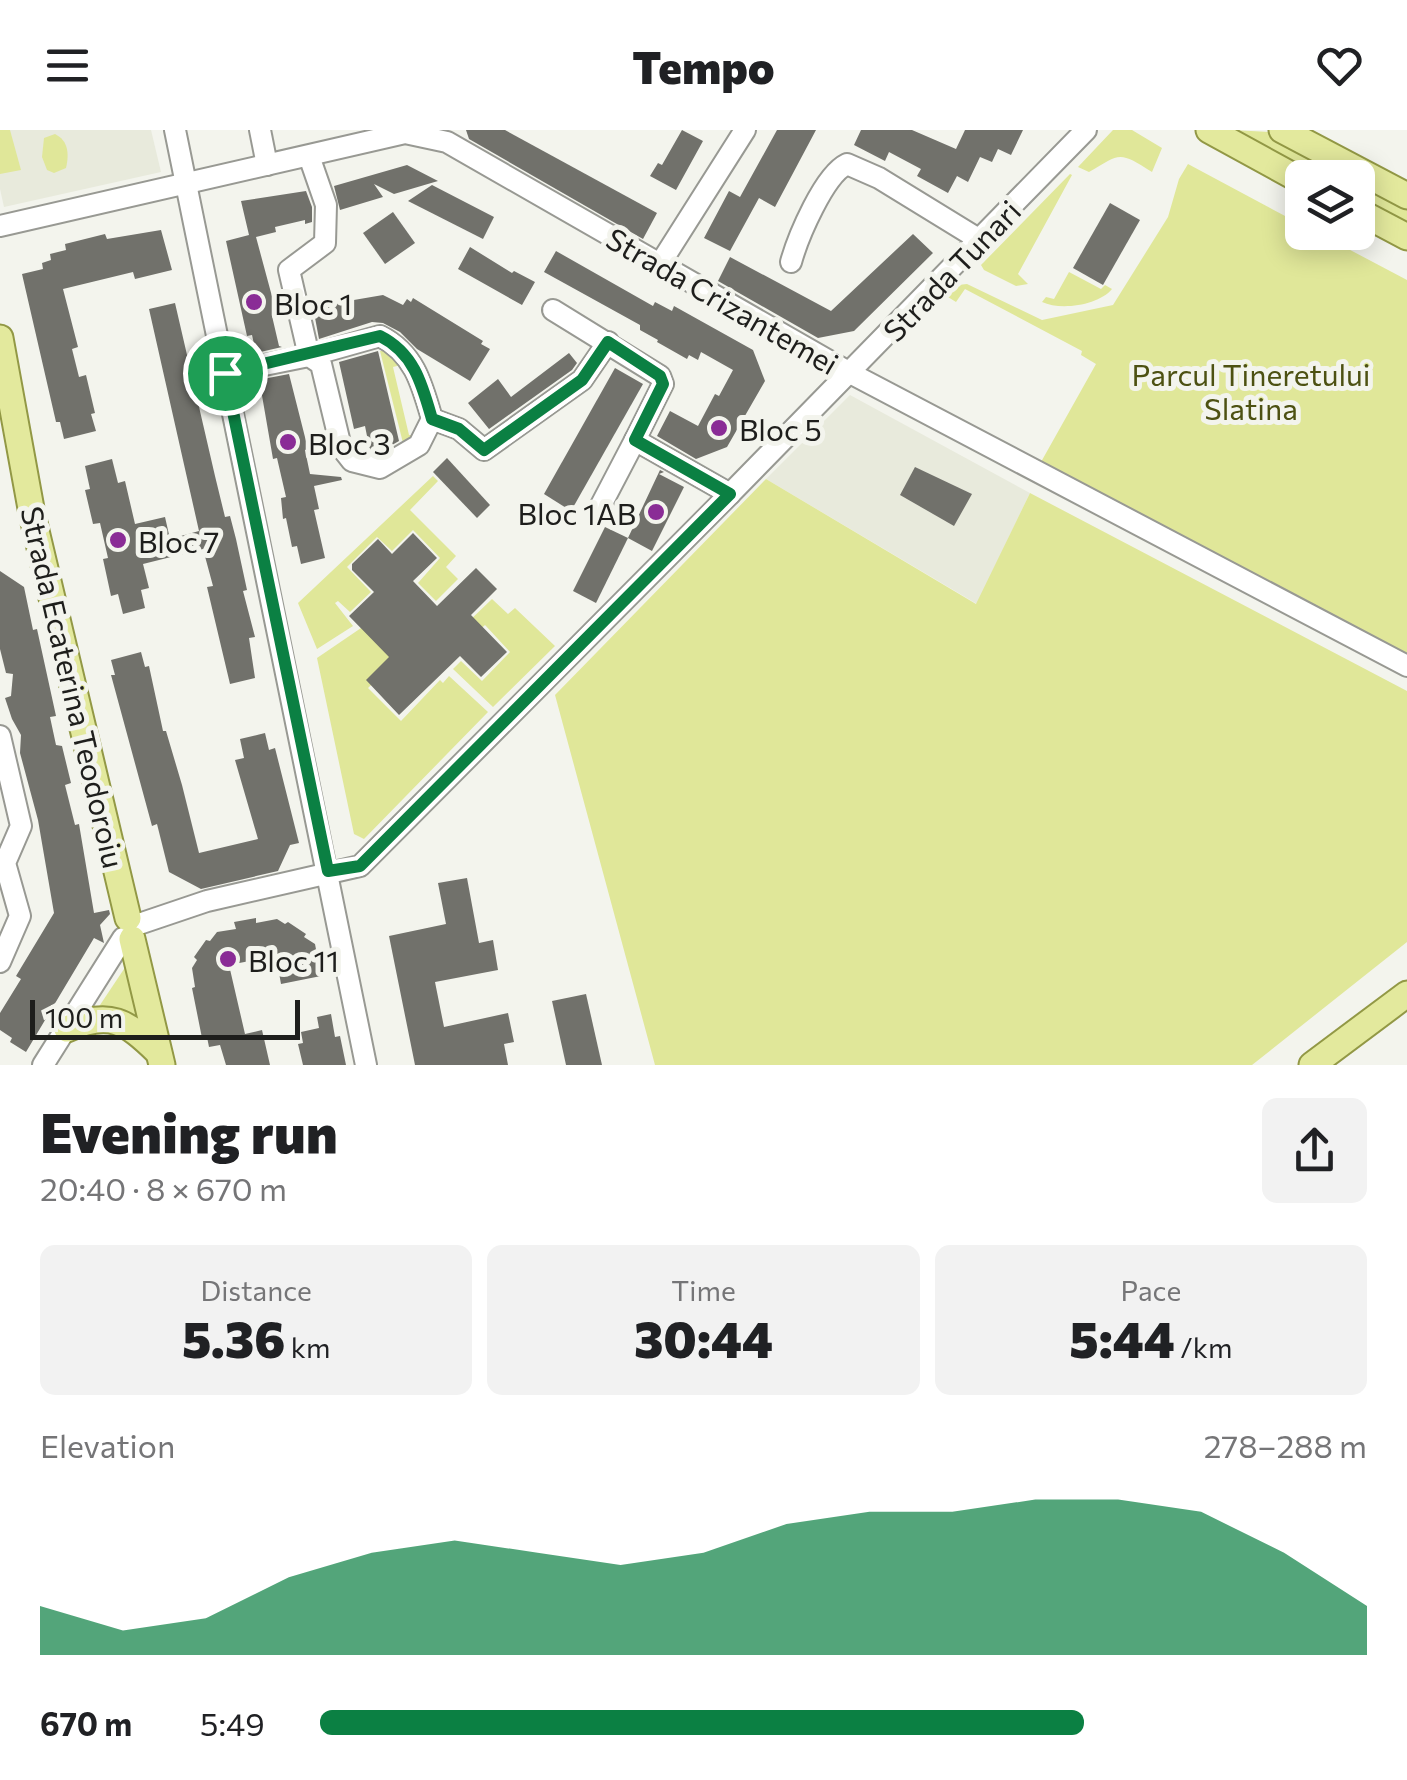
<!DOCTYPE html>
<html lang="en">
<head>
<meta charset="utf-8">
<style>
  body { margin:0; font-family:Commissioner,sans-serif; background:#f2f2f2; color:#202124; height:100vh; display:flex; flex-direction:column; font-size:38px; white-space:nowrap }
  * { box-sizing:border-box; margin:0 }
  p { font-size:32px; color:#757577 }
  .icon { flex:none; width:55px; height:55px; fill:none; stroke:currentColor; stroke-width:2; stroke-linecap:round; stroke-linejoin:round }
  .map { position:relative; height:935px; overflow:hidden }
  .side { display:flex; flex-direction:column; background:#fff; flex:1 }
  .side>* { flex:none }
  .tools { position:absolute; left:1285px; top:30px; display:grid; gap:20px }
  .tools a { display:grid; place-items:center; width:90px; height:90px; border-radius:15px; background:#fff; box-shadow:0 5px 25px #0003; font-size:50px }
  .scale { position:absolute; left:30px; bottom:25px; width:270px; box-sizing:border-box; padding-left:10px; border:5px solid #1e1e1c; border-top:0; font-size:28px; line-height:35px; white-space:nowrap; color:#1e1e1c; -webkit-text-stroke:8px #f3f4ed; paint-order:stroke }
  .pin { position:absolute; display:grid; place-items:center; width:85px; height:85px; color:#fff; margin:-42px; border:5px solid #fff; border-radius:50%; box-shadow:0 2px 10px #0007 }
  .round { display:grid; place-items:center; flex:none; width:105px; height:105px; border-radius:15px; background:#f2f2f2 }
  .head { display:flex; align-items:center; justify-content:space-between; height:170px; padding:0 40px }
  h1 { font-size:55px; font-weight:800; line-height:75px }
  .figures { display:grid; grid-template-columns:repeat(3,1fr); gap:15px; height:170px; padding:10px 40px }
  .figures div { display:grid; align-content:center; border-radius:15px; background:#f2f2f2; text-align:center }
  .figures b { font-size:50px; font-weight:800 }
  .figures small { font-size:28px; font-weight:400 }
  .figures p { font-size:28px }
  .chart { height:280px; padding:20px 40px }
  .chart p { display:flex; justify-content:space-between }
  .chart svg { width:100%; height:180px; margin-top:10px; fill:#0b8043; opacity:.7 }
  ul { padding:0 40px; list-style:none; font-size:32px }
  li { display:grid; grid-template-columns:160px 120px 1fr; align-items:center; height:75px }
  li i { height:25px; border-radius:12px; background:#0b8043 }
  header { display:flex; justify-content:space-between; align-items:center; height:130px; padding:0 40px; background:#fff; font-size:45px; font-weight:800 }
  .map>svg:first-child { display:block }
  .built { fill:#e8eadc }
  .green { fill:#e0e799 }
  .building { fill:#71716b }
  .lines { fill:none; stroke-linecap:round; stroke-linejoin:round }
  .minor-casing { stroke:#989993; stroke-width:24 }
  .major-casing { stroke:#929845; stroke-width:29 }
  .minor { stroke:#fff; stroke-width:20 }
  .major { stroke:#e3e99d; stroke-width:25 }
  .route-casing { stroke:#fff; stroke-width:20 }
  .route { stroke:#0b8043; stroke-width:12 }
  .poi-dot { fill:#8a2c96; stroke:#f3f4ed; stroke-width:4 }
  .labels { text-anchor:middle; dominant-baseline:central; stroke-width:10; stroke-linejoin:round; paint-order:stroke }
  .street-label { font-size:30px; fill:#1e1e1c; stroke:#f3f4ed }
  .poi-label { font-size:30px; fill:#1e1e1c; stroke:#f3f4ed; text-anchor:start }
  .park-label { font-size:30px; fill:#4d5112; stroke:#f3f4ed }
</style>
</head>
<body>
<header><svg class="icon" aria-label="menu" viewBox="0 0 24 24"><path d="M4 6h16M4 12h16M4 18h16"/></svg>Tempo<svg class="icon" aria-label="heart" viewBox="0 0 24 24"><path d="M12 20l-8-8c-3-5 5-10 8-4 3-6 11-1 8 4z"/></svg></header>
<div class="map">
<svg width="1407" height="935" viewBox="0 0 1407 935">
  <rect width="100%" height="100%" fill="#f3f4ed"/>
  <!-- built -->
  <g class="built">
    <path d="M 0,0 L 151,0 L 161,42 L 4,77 L 0,59 Z"/>
    <path d="M 850,265 L 1030,363 L 977,474 L 766,349 Z"/>
  </g>
  <!-- green -->
  <g class="green">
    <path d="M 0,0 L 10,0 L 21,40 L 0,44 Z"/>
    <path d="M 1113,0 L 1132,0 L 1162,18 L 1152,42 C 1118,20 1120,24 1089,42 L 1078,37 Z"/>
    <path d="M 1232,0 L 1270,2 L 1356,47 L 1321,47 Z"/>
    <path d="M 55,4 C 69,11 69,25 66,38 L 54,43 L 47,40 L 42,27 L 44,8 Z"/>
    <path d="M 1188,34 L 1302,95 L 1302,102 L 1318,103 L 1407,150 L 1407,525 L 1041,332 L 1096,234 L 1081,225 L 1082,221 L 965,159 L 956,172 L 948,167 L 958,155 L 967,154 L 1042,190 L 1113,175 L 1168,87 L 1179,49 Z"/>
    <path d="M 1070,44 L 1072,45 L 1018,144 L 1028,154 L 1016,156 L 984,140 L 981,135 Z"/>
    <path d="M 1358,48 L 1407,74 L 1407,93 L 1358,67 Z"/>
    <path d="M 1069,142 L 1101,159 L 1105,155 L 1112,159 C 1099,175 1061,181 1042,172 L 1046,167 L 1054,169 Z"/>
    <path d="M 380,221 L 386,221 L 401,235 L 393,237 L 409,305 L 413,305 L 415,314 L 404,317 Z"/>
    <path d="M 433,346 L 438,351 L 410,380 L 456,426 L 446,437 L 458,449 L 436,471 L 418,453 L 440,428 L 413,400 L 392,421 L 377,407 L 347,437 L 371,462 L 350,482 L 338,471 L 335,473 L 353,496 L 317,519 L 298,473 Z"/>
    <path d="M 766,349 L 976,474 L 1030,363 L 1407,561 L 1407,812 L 1252,935 L 655,935 L 555,565 Z"/>
    <path d="M 492,469 L 508,484 L 515,478 L 555,516 L 493,577 L 453,539 L 461,531 L 482,551 L 510,522 L 485,495 L 476,503 L 467,493 Z"/>
    <path d="M 364,496 L 430,497 L 368,558 L 401,591 L 440,550 L 443,553 L 449,546 L 488,582 L 364,709 L 354,704 L 317,528 Z"/>
    <path d="M 128,833 L 142,890 L 94,884 Z"/>
  </g>
  <!-- building -->
  <g class="building">
    <path d="M 466,0 L 505,0 L 657,83 L 643,109 L 469,9 Z"/>
    <path d="M 682,0 L 703,11 L 676,60 L 650,46 L 658,33 L 662,35 Z"/>
    <path d="M 777,0 L 816,0 L 775,77 L 759,68 L 730,121 L 704,108 L 729,61 L 740,67 Z"/>
    <path d="M 861,0 L 912,0 L 956,19 L 965,0 L 1023,0 L 1011,25 L 998,19 L 992,32 L 980,27 L 968,52 L 957,46 L 948,63 L 917,46 L 921,39 L 889,22 L 885,31 L 854,15 Z"/>
    <path d="M 407,35 L 438,51 L 394,64 L 374,54 L 383,67 L 340,80 L 334,56 Z"/>
    <path d="M 432,55 L 494,87 L 483,109 L 408,71 Z"/>
    <path d="M 306,61 L 312,77 L 312,92 L 305,94 L 305,90 L 275,97 L 276,102 L 256,107 L 277,185 L 272,186 L 279,216 L 282,217 L 256,223 L 252,205 L 247,206 L 226,111 L 249,105 L 241,71 Z"/>
    <path d="M 1110,73 L 1140,90 L 1103,155 L 1073,138 Z"/>
    <path d="M 393,82 L 415,113 L 385,134 L 363,103 Z"/>
    <path d="M 161,100 L 172,140 L 135,149 L 133,142 L 63,159 L 78,217 L 72,219 L 79,247 L 86,245 L 95,283 L 91,284 L 96,301 L 64,309 L 60,292 L 56,292 L 22,144 L 43,139 L 42,133 L 51,130 L 50,124 L 66,120 L 65,114 L 105,104 L 107,109 Z"/>
    <path d="M 913,104 L 933,123 L 854,201 L 818,208 L 718,151 L 730,127 L 831,181 Z"/>
    <path d="M 470,117 L 512,143 L 514,141 L 535,152 L 522,175 L 458,139 Z"/>
    <path d="M 556,121 L 653,176 L 655,172 L 672,181 L 674,176 L 753,220 L 765,251 L 727,317 L 696,329 L 657,306 L 670,281 L 698,296 L 715,264 L 719,266 L 733,240 L 701,222 L 698,230 L 689,225 L 687,229 L 657,212 L 658,210 L 640,200 L 640,195 L 544,142 Z"/>
    <path d="M 383,165 L 403,175 L 407,169 L 411,172 L 413,168 L 483,211 L 481,214 L 490,219 L 470,251 L 417,219 L 400,202 L 383,193 L 372,192 L 319,209 L 313,177 Z"/>
    <path d="M 175,173 L 215,346 L 225,387 L 230,386 L 236,409 L 247,460 L 243,461 L 255,507 L 249,508 L 255,548 L 230,554 L 207,457 L 213,456 L 203,419 L 143,434 L 149,458 L 141,460 L 145,478 L 123,484 L 118,464 L 111,466 L 103,429 L 108,428 L 100,393 L 93,394 L 85,360 L 90,359 L 85,336 L 112,329 L 118,353 L 125,351 L 135,394 L 165,387 L 170,409 L 199,401 L 149,179 Z"/>
    <path d="M 378,221 L 399,311 L 378,323 L 370,321 L 365,296 L 354,299 L 339,232 Z"/>
    <path d="M 569,223 L 577,233 L 572,240 L 489,299 L 468,273 L 498,249 L 511,267 Z"/>
    <path d="M 615,238 L 643,254 L 571,381 L 544,364 Z"/>
    <path d="M 289,244 L 308,319 L 305,320 L 310,344 L 341,347 L 342,350 L 314,356 L 319,379 L 314,380 L 325,428 L 301,434 L 297,416 L 292,417 L 286,388 L 283,389 L 281,368 L 286,367 L 277,328 L 273,329 L 260,254 L 264,253 L 263,249 Z"/>
    <path d="M 447,328 L 490,375 L 477,388 L 433,342 Z"/>
    <path d="M 915,337 L 972,364 L 954,396 L 900,365 Z"/>
    <path d="M 660,340 L 664,342 L 659,344 L 684,357 L 652,421 L 628,408 Z"/>
    <path d="M 605,397 L 628,408 L 596,473 L 573,461 Z"/>
    <path d="M 413,403 L 437,428 L 413,451 L 437,476 L 476,438 L 497,459 L 471,485 L 507,522 L 481,547 L 460,526 L 399,585 L 366,550 L 389,527 L 349,486 L 374,462 L 352,440 L 352,434 L 378,409 L 392,424 Z"/>
    <path d="M 0,441 L 24,457 L 33,500 L 37,499 L 56,586 L 50,587 L 56,615 L 62,616 L 71,653 L 65,655 L 75,695 L 79,694 L 94,783 L 109,780 L 110,784 L 100,795 L 104,813 L 94,808 L 26,922 L 10,912 L 12,908 L 0,900 L 0,883 L 21,849 L 16,846 L 54,783 L 38,690 L 20,623 L 21,605 L 12,589 L 5,568 L 11,566 L 13,544 L 6,543 L 0,519 Z"/>
    <path d="M 141,522 L 145,537 L 149,536 L 163,601 L 166,601 L 182,655 L 199,723 L 258,709 L 235,630 L 244,628 L 240,609 L 265,603 L 269,620 L 275,618 L 299,713 L 290,715 L 278,741 L 201,759 L 169,742 L 157,694 L 152,696 L 111,545 L 115,545 L 111,530 Z"/>
    <path d="M 467,748 L 479,813 L 493,810 L 498,840 L 435,852 L 444,897 L 508,883 L 514,912 L 504,914 L 508,935 L 415,935 L 389,806 L 446,794 L 438,753 Z"/>
    <path d="M 256,788 L 256,793 L 277,789 L 285,794 L 288,792 L 306,804 L 304,807 L 315,814 L 321,846 L 281,854 L 276,826 L 229,835 L 245,904 L 262,900 L 270,935 L 226,935 L 220,915 L 209,917 L 207,907 L 202,908 L 192,858 L 195,857 L 192,838 L 197,830 L 194,827 L 206,810 L 210,811 L 217,802 L 236,799 L 234,792 Z"/>
    <path d="M 586,864 L 602,935 L 566,935 L 552,871 Z"/>
    <path d="M 331,884 L 335,907 L 340,906 L 346,935 L 303,935 L 298,914 L 303,913 L 301,902 L 319,898 L 317,887 Z"/>
  </g>
  <g class="lines">
    <!-- minor casing -->
    <g class="minor-casing">
      <g id="minor">
        <path d="M 175,0 L 366,935"/>
        <path d="M 260,0 L 267,35"/>
        <path d="M 0,96 L 405,3 L 447,12 L 850,243 L 1407,536"/>
        <path d="M 791,132 C 798,107 824,45 847,34 L 879,48 L 980,110"/>
        <path d="M 660,134 L 745,0"/>
        <path d="M 553,180 L 660,246 L 663,254 L 635,310 L 730,364"/>
        <path d="M 225,243 L 309,226 L 380,206 C 414,223 422,254 432,289 L 419,315 L 380,338 L 352,331 L 341,317 L 321,234 L 309,226 L 289,140 L 325,113 L 326,75 L 309,26"/>
        <path d="M 432,289 L 459,299 L 484,320 L 582,250 L 608,212"/>
        <path d="M 600,377 L 635,310"/>
        <path d="M 0,606 L 21,696 L 5,733 L 20,786 L 0,832"/>
        <path d="M 139,794 L 207,771 L 360,736 L 730,364 L 1086,0"/>
        <path d="M 43,935 L 123,808"/>
      </g>
    </g>
    <!-- major casing -->
    <g class="major-casing">
      <g id="major">
        <path d="M 1209,0 L 1302,51"/>
        <path d="M 1282,0 L 1407,66"/>
        <path d="M 1358,81 L 1407,107"/>
        <path d="M 0,208 L 32,384 L 128,788"/>
        <path d="M 132,809 L 162,935"/>
        <path d="M 67,899 C 110,880 126,891 158,922"/>
        <path d="M 1312,935 L 1407,864"/>
      </g>
    </g>
    <!-- minor -->
    <use href="#minor" class="minor"/>
    <!-- major -->
    <use href="#major" class="major"/>
  </g>
  <g class="lines">
    <!-- route casing -->
    <g class="route-casing">
      <path id="route" d="M 380,206 C 414,223 422,254 432,289 L 459,299 L 484,320 L 582,250 L 608,212 L 660,246 L 663,254 L 635,310 L 730,364 L 360,736 L 328,741 L 225,243 Z"/>
    </g>
    <!-- route -->
    <use href="#route" class="route"/>
  </g>
  <!-- markers -->
  <g class="poi-dot">
    <circle cx="254" cy="172" r="10"/>
    <circle cx="719" cy="298" r="10"/>
    <circle cx="288" cy="312" r="10"/>
    <circle cx="656" cy="382" r="10"/>
    <circle cx="118" cy="410" r="10"/>
    <circle cx="228" cy="829" r="10"/>
  </g>
  <g class="labels">
    <!-- street labels -->
    <g class="street-label">
      <text transform="translate(951 140) rotate(-46)">Strada Tunari</text>
      <text transform="translate(723 170) rotate(30)">Strada Crizantemei</text>
      <text transform="translate(74 557) rotate(77)">Strada Ecaterina Teodoroiu</text>
    </g>
    <!-- poi labels -->
    <g class="poi-label">
      <text x="274" y="172">Bloc 1</text>
      <text x="739" y="298">Bloc 5</text>
      <text x="308" y="312">Bloc 3</text>
      <text x="636" y="382" text-anchor="end">Bloc 1AB</text>
      <text x="138" y="410">Bloc 7</text>
      <text x="248" y="829">Bloc 11</text>
    </g>
    <!-- park labels -->
    <g class="park-label">
      <text x="1251" y="243">Parcul Tineretului<tspan x="1251" dy="34">Slatina</tspan></text>
    </g>
  </g>
</svg>
<div class="tools">
<a><svg class="icon" aria-label="layers" viewBox="0 0 24 24"><path d="M12 4l9 5-9 5-9-5zM3 14l9 5 9-5"/></svg></a>
</div>
<div class="scale">100 m</div>
<div class="pin" style="left:225px;top:243px;background:#1e9e55"><svg class="icon" aria-label="arrive" viewBox="0 0 24 24"><path d="M6 21V4h12l-3 4 3 4H6"/></svg></div>
</div>
<section class="side">
<div class="head"><div><h1>Evening run</h1><p>20:40 · 8 × 670 m</p></div><a class="round"><svg class="icon" aria-label="share" viewBox="0 0 24 24"><path d="M12 15V3M7 8l5-5 5 5M5 13v7h14v-7"/></svg></a></div>
<div class="figures">
<div><p>Distance</p><b>5.36<small> km</small></b></div>
<div><p>Time</p><b>30:44</b></div>
<div><p>Pace</p><b>5:44<small> /km</small></b></div>
</div>
<div class="chart"><p><span>Elevation</span>278–288 m</p>
<svg viewBox="0 0 160 44" preserveAspectRatio="none"><path d="M0 44V32L10 38L20 35L30 25L40 19L50 16L60 19L70 22L80 19L90 12L100 9L110 9L120 6L130 6L140 9L150 19L160 32V44z"/></svg>
</div>
<ul>
<li><b>670 m</b>5:49<i style="width:73%"></i></li>
</ul>
</section>
</body>
</html>
